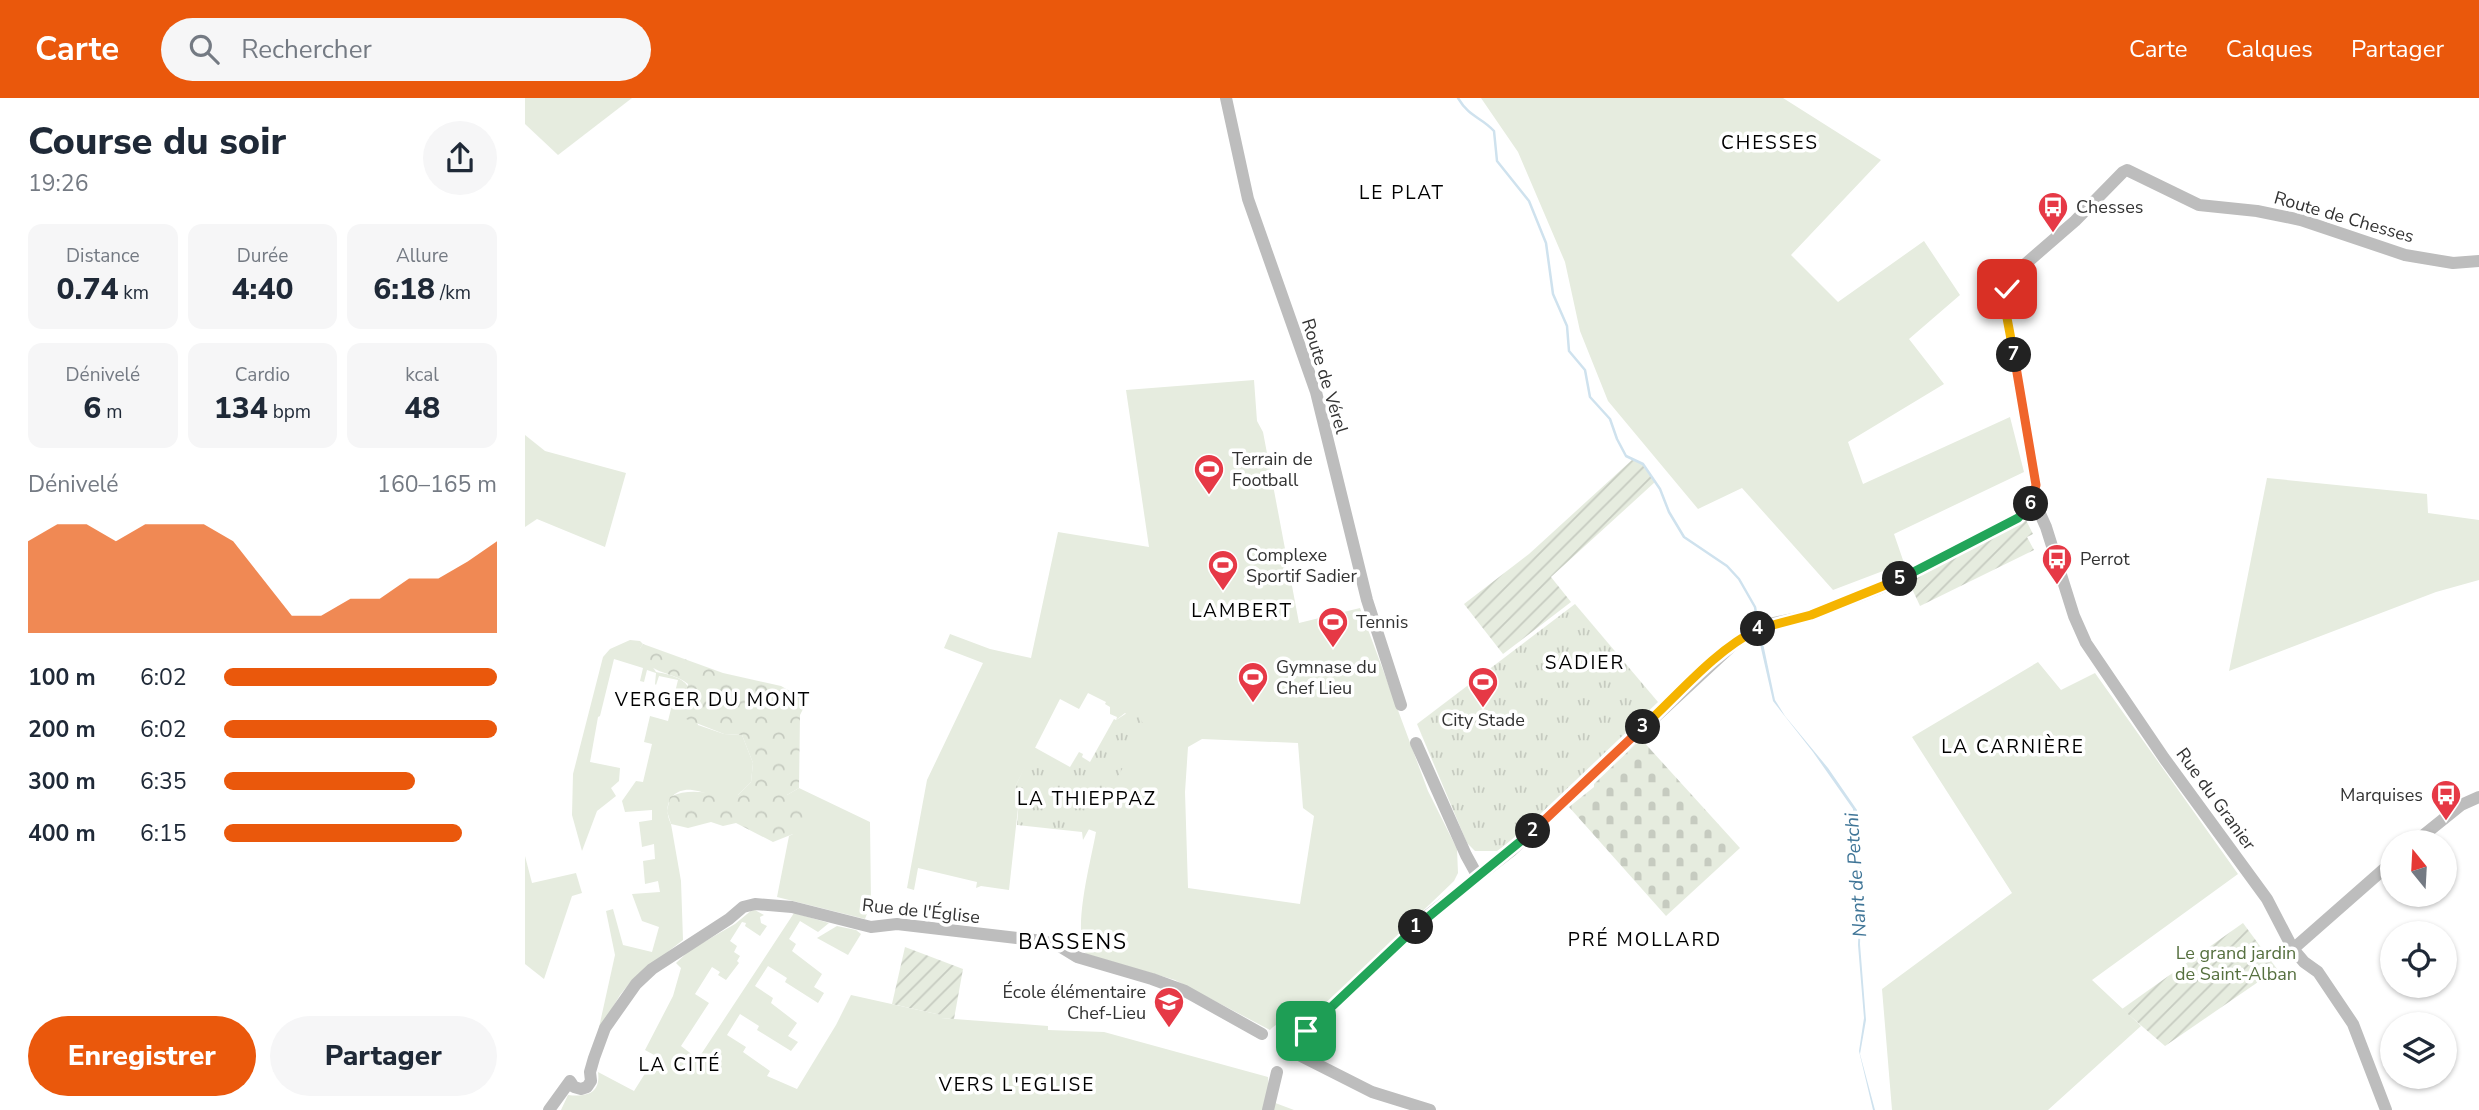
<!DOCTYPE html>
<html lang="fr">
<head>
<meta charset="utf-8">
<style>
  body { margin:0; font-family:"Nunito Sans",sans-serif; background:#f6f6f7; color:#1f2937; height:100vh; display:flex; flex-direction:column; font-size:26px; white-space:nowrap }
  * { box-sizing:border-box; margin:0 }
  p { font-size:23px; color:#747a83 }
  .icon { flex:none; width:38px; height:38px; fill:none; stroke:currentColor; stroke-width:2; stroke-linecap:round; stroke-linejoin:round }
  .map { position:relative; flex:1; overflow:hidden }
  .side { display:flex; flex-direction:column; background:#fff; width:525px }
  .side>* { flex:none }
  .needle { width:46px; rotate:342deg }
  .tools { position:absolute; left:1855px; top:732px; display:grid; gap:14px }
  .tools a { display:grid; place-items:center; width:77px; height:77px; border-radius:50%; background:#fff; box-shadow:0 2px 5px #0004; font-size:35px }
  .pin { position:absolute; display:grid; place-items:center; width:60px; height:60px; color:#fff; margin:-30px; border-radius:14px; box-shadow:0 4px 10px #0006 }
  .km { position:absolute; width:35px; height:35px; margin:-18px; border-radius:50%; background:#222; color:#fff; font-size:19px; line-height:35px; text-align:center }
  .round { display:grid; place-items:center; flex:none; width:74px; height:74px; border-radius:37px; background:#f6f6f7 }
  .summary { display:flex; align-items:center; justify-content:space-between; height:119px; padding:0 28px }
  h1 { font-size:38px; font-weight:800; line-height:52px }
  .metrics { display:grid; grid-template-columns:repeat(3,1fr); gap:10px; height:119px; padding:7px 28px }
  .metrics div { display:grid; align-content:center; border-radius:14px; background:#f6f6f7; text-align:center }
  .metrics b { font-size:30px; font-weight:800 }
  .metrics small { font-size:19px; font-weight:400 }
  .metrics p { font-size:19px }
  .chart { height:196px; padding:14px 28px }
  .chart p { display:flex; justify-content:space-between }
  .chart svg { width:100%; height:126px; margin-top:7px; fill:#ea580c; opacity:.7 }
  .button { display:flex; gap:14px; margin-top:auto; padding:14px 28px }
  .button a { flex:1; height:80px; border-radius:42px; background:#ea580c; color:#fff; font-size:28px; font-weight:800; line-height:80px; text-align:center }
  .button a+a { background:#f6f6f7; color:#1f2937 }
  ul { padding:0 28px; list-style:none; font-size:23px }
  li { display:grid; grid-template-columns:112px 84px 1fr; align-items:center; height:52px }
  li i { height:18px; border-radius:9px; background:#ea580c }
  header { display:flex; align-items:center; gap:42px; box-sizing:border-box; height:98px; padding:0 35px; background:#ea580c; color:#fff }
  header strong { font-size:33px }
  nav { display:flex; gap:38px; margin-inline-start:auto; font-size:24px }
  .search { width:490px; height:63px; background:#f6f6f7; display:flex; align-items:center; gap:18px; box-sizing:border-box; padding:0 24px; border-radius:38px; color:#747a83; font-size:26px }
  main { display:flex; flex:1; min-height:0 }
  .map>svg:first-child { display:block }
  .grass { fill:#e6ecdf; fill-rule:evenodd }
  .forest { fill:url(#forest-crowns) }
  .cemetery { fill:url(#cemetery-stones) }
  .park { fill:url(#park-tufts) }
  .garden { fill:url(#garden-furrows) }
  .water { fill:#cfe2ee }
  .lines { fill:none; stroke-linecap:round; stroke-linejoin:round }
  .stream { stroke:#cfe2ee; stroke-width:2.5 }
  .secondary { stroke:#bdbdbd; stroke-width:12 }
  .split-1-casing { stroke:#fff; stroke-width:14 }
  .split-2-casing { stroke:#fff; stroke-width:14 }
  .split-3-casing { stroke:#fff; stroke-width:14 }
  .split-4-casing { stroke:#fff; stroke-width:14 }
  .split-5-casing { stroke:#fff; stroke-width:14 }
  .split-6-casing { stroke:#fff; stroke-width:14 }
  .split-7-casing { stroke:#fff; stroke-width:14 }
  .split-8-casing { stroke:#fff; stroke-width:14 }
  .split-1 { stroke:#22a559; stroke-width:9 }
  .split-2 { stroke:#22a559; stroke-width:9 }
  .split-3 { stroke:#f0652b; stroke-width:9 }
  .split-4 { stroke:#f5b400; stroke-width:9 }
  .split-5 { stroke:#f5b400; stroke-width:9 }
  .split-6 { stroke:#22a559; stroke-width:9 }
  .split-7 { stroke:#f0652b; stroke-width:9 }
  .split-8 { stroke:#f5b400; stroke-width:9 }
  .labels { text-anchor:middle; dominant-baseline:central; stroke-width:7; stroke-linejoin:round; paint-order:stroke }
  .poi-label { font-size:18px; fill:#333; stroke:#fff; text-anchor:start }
  .street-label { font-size:18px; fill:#333; stroke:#fff }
  .park-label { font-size:18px; fill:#56703f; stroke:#fff }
  .neighbourhood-label { font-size:19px; letter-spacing:2px; fill:#000; stroke:#fff }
  .water-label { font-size:19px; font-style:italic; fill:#3f7597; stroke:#fff }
  .quarter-label { font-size:21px; letter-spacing:2px; fill:#000; stroke:#fff }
</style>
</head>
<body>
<header>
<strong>Carte</strong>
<div class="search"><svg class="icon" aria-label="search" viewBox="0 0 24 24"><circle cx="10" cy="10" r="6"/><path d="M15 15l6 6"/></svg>Rechercher</div>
<nav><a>Carte</a><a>Calques</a><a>Partager</a></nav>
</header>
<main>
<section class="side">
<div class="summary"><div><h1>Course du soir</h1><p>19:26</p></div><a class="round"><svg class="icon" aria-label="share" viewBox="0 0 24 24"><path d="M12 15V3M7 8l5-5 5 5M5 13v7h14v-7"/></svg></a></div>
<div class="metrics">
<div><p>Distance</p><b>0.74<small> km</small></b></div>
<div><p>Durée</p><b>4:40</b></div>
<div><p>Allure</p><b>6:18<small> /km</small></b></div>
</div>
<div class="metrics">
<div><p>Dénivelé</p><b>6<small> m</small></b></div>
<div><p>Cardio</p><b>134<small> bpm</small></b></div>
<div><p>kcal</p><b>48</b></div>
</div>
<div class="chart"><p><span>Dénivelé</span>160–165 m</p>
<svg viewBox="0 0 160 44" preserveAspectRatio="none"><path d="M0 44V12L10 6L20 6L30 12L40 6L50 6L60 6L70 12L80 25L90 38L100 38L110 32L120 32L130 25L140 25L150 19L160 12V44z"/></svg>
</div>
<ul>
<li><b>100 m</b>6:02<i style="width:100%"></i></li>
<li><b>200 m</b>6:02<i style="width:100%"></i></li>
<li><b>300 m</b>6:35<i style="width:70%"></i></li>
<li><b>400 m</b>6:15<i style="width:87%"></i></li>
</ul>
<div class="button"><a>Enregistrer</a><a>Partager</a></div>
</section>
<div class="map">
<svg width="1954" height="1012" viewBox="0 0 1954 1012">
  <defs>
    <pattern id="forest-crowns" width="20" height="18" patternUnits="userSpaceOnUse" patternTransform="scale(1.75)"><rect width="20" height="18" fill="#e6ecdf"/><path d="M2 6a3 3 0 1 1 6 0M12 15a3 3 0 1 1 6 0" fill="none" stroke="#c6cbc0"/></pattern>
    <pattern id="cemetery-stones" width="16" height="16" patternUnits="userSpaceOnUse" patternTransform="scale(1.75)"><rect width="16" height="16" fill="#e6ecdf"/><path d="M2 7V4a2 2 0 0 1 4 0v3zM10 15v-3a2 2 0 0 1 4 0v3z" fill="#c6cbc0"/></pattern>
    <pattern id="park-tufts" width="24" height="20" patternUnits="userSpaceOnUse" patternTransform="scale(1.75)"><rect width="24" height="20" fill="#e6ecdf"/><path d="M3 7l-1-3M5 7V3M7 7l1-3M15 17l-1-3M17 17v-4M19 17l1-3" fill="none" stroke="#c6cbc0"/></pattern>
    <pattern id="garden-furrows" width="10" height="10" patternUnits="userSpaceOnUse" patternTransform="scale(1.75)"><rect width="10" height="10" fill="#e6ecdf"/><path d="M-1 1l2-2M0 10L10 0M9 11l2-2" fill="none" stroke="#c6cbc0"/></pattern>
  </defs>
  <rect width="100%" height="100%" fill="#fff"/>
  <!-- grass -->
  <g class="grass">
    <path d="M 0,0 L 107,0 L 33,57 L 0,26 Z"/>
    <path d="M 956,0 L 1258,0 L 1356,62 L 1266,157 L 1313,204 L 1399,143 L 1435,197 L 1384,241 L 1419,286 L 1323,344 L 1338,386 L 1485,319 L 1499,374 L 1369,436 L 1379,465 L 1308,492 L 1217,390 L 1173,411 L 1083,303 L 1055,233 L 1040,164 L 993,54 Z"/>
    <path d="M 729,282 L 732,323 L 738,334 L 774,525 L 835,510 L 903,693 L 932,751 L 933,775 L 929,783 L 779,927 C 767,921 755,921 745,932 L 650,882 L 561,856 C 547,831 566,763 571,734 L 563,731 L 618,629 L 600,615 L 591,622 L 592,619 L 585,616 L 585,609 L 580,606 L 581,604 L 563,595 L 554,611 L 535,601 L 490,689 L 494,701 L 484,792 L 456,788 L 451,790 L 452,784 L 393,770 L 389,792 L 382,790 L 402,682 L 458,565 L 419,550 L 425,536 L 465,551 L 506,560 L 533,434 L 624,449 L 601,292 ZM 677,641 L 773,645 L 778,710 L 789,718 L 775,806 L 663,790 L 660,694 L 663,649 Z"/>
    <path d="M 0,337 L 20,353 L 101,375 L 80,449 L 12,421 L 0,429 Z"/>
    <path d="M 1742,380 L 1902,396 L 1903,415 L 1954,422 L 1954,482 L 1911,494 L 1704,573 Z"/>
    <path d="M 105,542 L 115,543 L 118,546 L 115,550 L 131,574 C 171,581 165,592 173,627 L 199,636 L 217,637 L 228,665 L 226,684 L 213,697 C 205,697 197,698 190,697 C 182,696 175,693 167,692 C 146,690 137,708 146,726 L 156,783 L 158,842 L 108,881 L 95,897 L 73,934 L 90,857 L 81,813 L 88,811 L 98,847 L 127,854 L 134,829 L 117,823 L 107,796 L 135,794 L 133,783 L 120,786 L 118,763 L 130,761 L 129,746 L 117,749 L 114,724 L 127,722 L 127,712 L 100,714 L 97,703 L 111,683 L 118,684 L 127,646 L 119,644 L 125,618 L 143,623 L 153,582 L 134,578 L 131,587 L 130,586 L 131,575 L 122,572 L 119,584 L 115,583 L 118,570 L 89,561 L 75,618 L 73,619 L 65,664 L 95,670 L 94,683 L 86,690 L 91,698 L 72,713 L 57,753 L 47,717 L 48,676 L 78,559 L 85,551 Z"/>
    <path d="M 1513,564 L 1536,592 L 1570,575 L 1713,776 L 1567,882 L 1616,928 L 1523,1012 L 1367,1012 L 1357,891 L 1487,795 L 1387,639 Z"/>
    <path d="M 274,690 L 345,724 L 346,805 L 340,821 L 252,799 L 264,738 L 268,736 L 262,697 Z"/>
    <path d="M 0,758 L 7,785 L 51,775 L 57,795 L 47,798 L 19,881 L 0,866 Z"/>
    <path d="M 228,811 L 239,817 L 235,819 L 236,825 L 242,828 L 235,838 L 220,828 L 221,825 L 217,824 L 205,843 L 212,848 L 209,854 L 215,858 L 212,863 L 214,865 L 201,882 L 193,877 L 195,874 L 187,869 L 170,896 L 184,905 L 156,948 L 173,961 L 269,815 L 304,825 L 293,834 L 275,823 L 264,841 L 271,846 L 267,853 L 297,876 L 289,889 L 299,895 L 293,905 L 260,884 L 262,880 L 243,868 L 230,888 L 248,900 L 246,905 L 272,925 L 263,938 L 273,944 L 266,953 L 232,932 L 234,928 L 215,916 L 202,937 L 221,949 L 218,954 L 245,973 L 242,978 L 272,991 L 311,927 L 326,897 L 416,917 L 416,920 L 523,928 L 523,932 L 579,934 L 743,979 L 745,1003 L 769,1012 L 36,1012 L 43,997 C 61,999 76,996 73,974 L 109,993 L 131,958 L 120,952 L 148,898 L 156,870 L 151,865 L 165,852 L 210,826 Z"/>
    <path d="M 312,828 L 331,832 L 336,836 L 323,857 L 292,840 Z"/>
  </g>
  <!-- forest -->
  <path class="forest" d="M 118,546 L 198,575 L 256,588 L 282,603 L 275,617 L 274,690 L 262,697 C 274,705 279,709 278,724 L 268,736 L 248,744 L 211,725 L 198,728 L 186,724 L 163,730 L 146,726 L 142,713 L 145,699 C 167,688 189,698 213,697 L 226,684 L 228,665 L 217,637 L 199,636 L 156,619 L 163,586 C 146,572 119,577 115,550 Z"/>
  <!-- cemetery -->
  <path class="cemetery" d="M 1116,641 L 1215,750 L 1141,818 L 1044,709 L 1069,689 L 1069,686 Z"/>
  <!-- park -->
  <g class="park">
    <path d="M 1050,506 L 1133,604 L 988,742 L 972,753 L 950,753 L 942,745 L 892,626 Z"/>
    <path d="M 605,613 C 613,616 620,623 618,633 L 558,742 L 557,734 L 492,727 L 494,701 L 490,689 L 509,649 L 545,669 L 554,654 L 558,656 L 557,659 L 565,664 L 589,621 L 591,622 Z"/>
  </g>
  <!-- garden -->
  <g class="garden">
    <path d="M 1108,361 L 1118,366 L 1130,384 L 1026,479 L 1046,504 L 978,556 L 939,506 L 1004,456 Z"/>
    <path d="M 1501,422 L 1508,436 L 1502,439 L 1509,452 L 1395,508 L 1383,482 Z"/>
    <path d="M 1718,825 L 1752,871 L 1640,948 L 1597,911 Z"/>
    <path d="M 380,849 L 438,871 L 429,921 L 416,920 L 416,917 L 367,906 Z"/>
  </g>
  <!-- water -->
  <path class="water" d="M 1235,531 L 1250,602 L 1260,618 L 1303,670 L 1332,712 L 1331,745 L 1337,783 L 1335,846 L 1341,922 L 1335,956 L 1350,1012 L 1348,1012 L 1334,953 L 1339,920 L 1333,847 L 1335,785 L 1328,746 L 1328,711 L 1288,654 L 1248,603 L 1232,533 Z"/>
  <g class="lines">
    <!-- stream -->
    <path class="stream" d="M 933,0 C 945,20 955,18 969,33 L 972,63 L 1004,103 L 1021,145 L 1028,196 L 1042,228 L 1044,253 L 1060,272 L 1065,299 L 1085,321 L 1092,341 L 1101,358 L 1118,366 L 1135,391 L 1144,414 L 1159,439 L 1202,468 L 1214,481 L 1230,509 L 1233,527"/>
    <!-- secondary -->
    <g class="secondary">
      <path d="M 701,0 L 723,101 L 791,294 L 842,502 L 876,607"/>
      <path d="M 1508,400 L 1521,429 L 1549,518 L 1561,545 L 1639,660 L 1742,801 L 1768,851 L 1779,864 L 1793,874 L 1828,926 L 1861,1012"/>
      <path d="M 891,645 L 941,757 L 952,777"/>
      <path d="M 1890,744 L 1936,707 L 1954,699"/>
      <path d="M 1768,851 L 1867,764"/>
      <path d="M 781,933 L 902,818 L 986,753 L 1212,543 L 1244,526 L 1286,517 L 1368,485 L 1493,420 L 1504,409 L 1511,387 L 1482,220 L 1482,191 L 1498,168 L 1550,123 L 1598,74 L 1602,72 L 1674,107 L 1732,113 L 1776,122 L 1880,157 L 1928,165 L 1954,163"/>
      <path d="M 760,950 L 847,994 L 905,1012"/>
      <path d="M 24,1012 L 45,983 L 49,989 L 56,991 L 62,989 L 66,983 L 65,974 L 69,960 L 80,930 L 111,886 L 127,871 L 204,821 L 218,809 L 230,806 L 267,809 L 346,829 L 372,826 L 518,843 L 534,848 L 552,859 L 627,881 L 660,893 L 737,936"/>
      <path d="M 743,1012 L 752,974"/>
    </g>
  </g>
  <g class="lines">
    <!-- split-1 casing -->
    <g class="split-1-casing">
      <path id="split-1" d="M 781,933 L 891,829"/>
    </g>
    <!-- split-2 casing -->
    <g class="split-2-casing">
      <path id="split-2" d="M 891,829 L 1008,733"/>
    </g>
    <!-- split-3 casing -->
    <g class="split-3-casing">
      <path id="split-3" d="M 1008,733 L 1118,629"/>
    </g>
    <!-- split-4 casing -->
    <g class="split-4-casing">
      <path id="split-4" d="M 1118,629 C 1154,596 1189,553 1233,531"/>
    </g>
    <!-- split-5 casing -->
    <g class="split-5-casing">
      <path id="split-5" d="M 1233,531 L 1286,517 L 1375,481"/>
    </g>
    <!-- split-6 casing -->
    <g class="split-6-casing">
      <path id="split-6" d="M 1375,481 L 1493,420 L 1506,406"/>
    </g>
    <!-- split-7 casing -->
    <g class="split-7-casing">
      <path id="split-7" d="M 1489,257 L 1511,387 L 1506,406"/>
    </g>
    <!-- split-8 casing -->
    <g class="split-8-casing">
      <path id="split-8" d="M 1482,191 L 1482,220 L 1489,257"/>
    </g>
    <!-- split-1 -->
    <use href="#split-1" class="split-1"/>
    <!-- split-2 -->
    <use href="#split-2" class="split-2"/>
    <!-- split-3 -->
    <use href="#split-3" class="split-3"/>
    <!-- split-4 -->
    <use href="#split-4" class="split-4"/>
    <!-- split-5 -->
    <use href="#split-5" class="split-5"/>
    <!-- split-6 -->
    <use href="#split-6" class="split-6"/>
    <!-- split-7 -->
    <use href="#split-7" class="split-7"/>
    <!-- split-8 -->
    <use href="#split-8" class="split-8"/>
  </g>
  <!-- icons -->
  <defs>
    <g id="bus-pin" transform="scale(1.575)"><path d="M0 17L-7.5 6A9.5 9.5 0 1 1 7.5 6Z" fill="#e63946" stroke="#fff"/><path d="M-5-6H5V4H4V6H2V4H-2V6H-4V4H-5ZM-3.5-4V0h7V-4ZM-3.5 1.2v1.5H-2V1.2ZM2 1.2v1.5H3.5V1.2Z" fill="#fff"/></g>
    <g id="stadium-pin" transform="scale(1.575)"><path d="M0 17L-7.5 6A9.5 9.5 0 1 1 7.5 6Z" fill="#e63946" stroke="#fff"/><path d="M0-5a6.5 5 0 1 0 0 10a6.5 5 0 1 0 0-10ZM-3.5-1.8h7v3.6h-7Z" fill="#fff"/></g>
    <g id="school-pin" transform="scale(1.575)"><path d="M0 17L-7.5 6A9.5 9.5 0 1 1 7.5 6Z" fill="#e63946" stroke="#fff"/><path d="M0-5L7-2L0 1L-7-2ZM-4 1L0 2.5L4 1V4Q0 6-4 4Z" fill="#fff"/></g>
  </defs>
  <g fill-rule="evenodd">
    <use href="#bus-pin" x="1528" y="109"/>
    <use href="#stadium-pin" x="684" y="371"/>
    <use href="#bus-pin" x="1532" y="461"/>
    <use href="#stadium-pin" x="698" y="467"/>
    <use href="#stadium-pin" x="808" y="524"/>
    <use href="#stadium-pin" x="728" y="579"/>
    <use href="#stadium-pin" x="958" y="584"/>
    <use href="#bus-pin" x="1921" y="697"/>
    <use href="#school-pin" x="644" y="904"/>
  </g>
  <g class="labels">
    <!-- poi labels -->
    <g class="poi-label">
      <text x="1551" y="109">Chesses</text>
      <text x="707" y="361">Terrain de<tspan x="707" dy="21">Football</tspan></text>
      <text x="721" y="457">Complexe<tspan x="721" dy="21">Sportif Sadier</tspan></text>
      <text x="1555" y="461">Perrot</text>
      <text x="831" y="524">Tennis</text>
      <text x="751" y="569">Gymnase du<tspan x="751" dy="21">Chef Lieu</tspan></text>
      <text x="958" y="622" text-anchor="middle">City Stade</text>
      <text x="1898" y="697" text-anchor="end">Marquises</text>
      <text x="621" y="894" text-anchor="end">École élémentaire<tspan x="621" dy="21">Chef-Lieu</tspan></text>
    </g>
    <!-- street labels -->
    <g class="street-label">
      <text transform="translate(1819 119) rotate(16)">Route de Chesses</text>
      <text transform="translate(800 278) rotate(73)">Route de Vérel</text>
      <text transform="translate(1691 701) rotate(54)">Rue du Granier</text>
      <text transform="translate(396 813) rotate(6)">Rue de l'Église</text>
    </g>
    <!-- park labels -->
    <g class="park-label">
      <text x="1711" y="855">Le grand jardin<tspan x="1711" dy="21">de Saint-Alban</tspan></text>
    </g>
    <!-- neighbourhood labels -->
    <g class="neighbourhood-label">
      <text x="1245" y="45">CHESSES</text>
      <text x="877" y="95">LE PLAT</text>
      <text x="717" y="513">LAMBERT</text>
      <text x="1060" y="565">SADIER</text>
      <text x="188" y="602">VERGER DU MONT</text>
      <text x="1488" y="649">LA CARNIÈRE</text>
      <text x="562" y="701">LA THIEPPAZ</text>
      <text x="1120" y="842">PRÉ MOLLARD</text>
      <text x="155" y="967">LA CITÉ</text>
      <text x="492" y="987">VERS L'EGLISE</text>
    </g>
    <!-- water labels -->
    <g class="water-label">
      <text transform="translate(1331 777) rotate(-94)">Nant de Petchi</text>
    </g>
    <!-- quarter labels -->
    <g class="quarter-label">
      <text x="548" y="844">BASSENS</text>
    </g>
  </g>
</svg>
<div class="tools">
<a><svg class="needle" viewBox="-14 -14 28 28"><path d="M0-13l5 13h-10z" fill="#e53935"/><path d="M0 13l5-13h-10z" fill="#747a83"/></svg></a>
<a><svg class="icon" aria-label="locate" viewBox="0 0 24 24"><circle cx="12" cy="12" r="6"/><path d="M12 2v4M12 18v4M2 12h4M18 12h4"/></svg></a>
<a><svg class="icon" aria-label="layers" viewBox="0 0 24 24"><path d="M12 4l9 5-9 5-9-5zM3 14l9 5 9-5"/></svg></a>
</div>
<div class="pin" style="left:781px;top:933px;background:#1e9e55"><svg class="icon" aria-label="arrive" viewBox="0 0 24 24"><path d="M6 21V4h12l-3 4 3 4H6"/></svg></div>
<div class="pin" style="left:1482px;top:191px;background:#d93025"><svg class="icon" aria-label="check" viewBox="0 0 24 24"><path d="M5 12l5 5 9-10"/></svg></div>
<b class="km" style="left:891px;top:829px">1</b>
<b class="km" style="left:1008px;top:733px">2</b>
<b class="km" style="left:1118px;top:629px">3</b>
<b class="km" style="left:1233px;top:531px">4</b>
<b class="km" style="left:1375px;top:481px">5</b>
<b class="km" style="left:1506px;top:406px">6</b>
<b class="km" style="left:1489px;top:257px">7</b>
</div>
</main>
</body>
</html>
